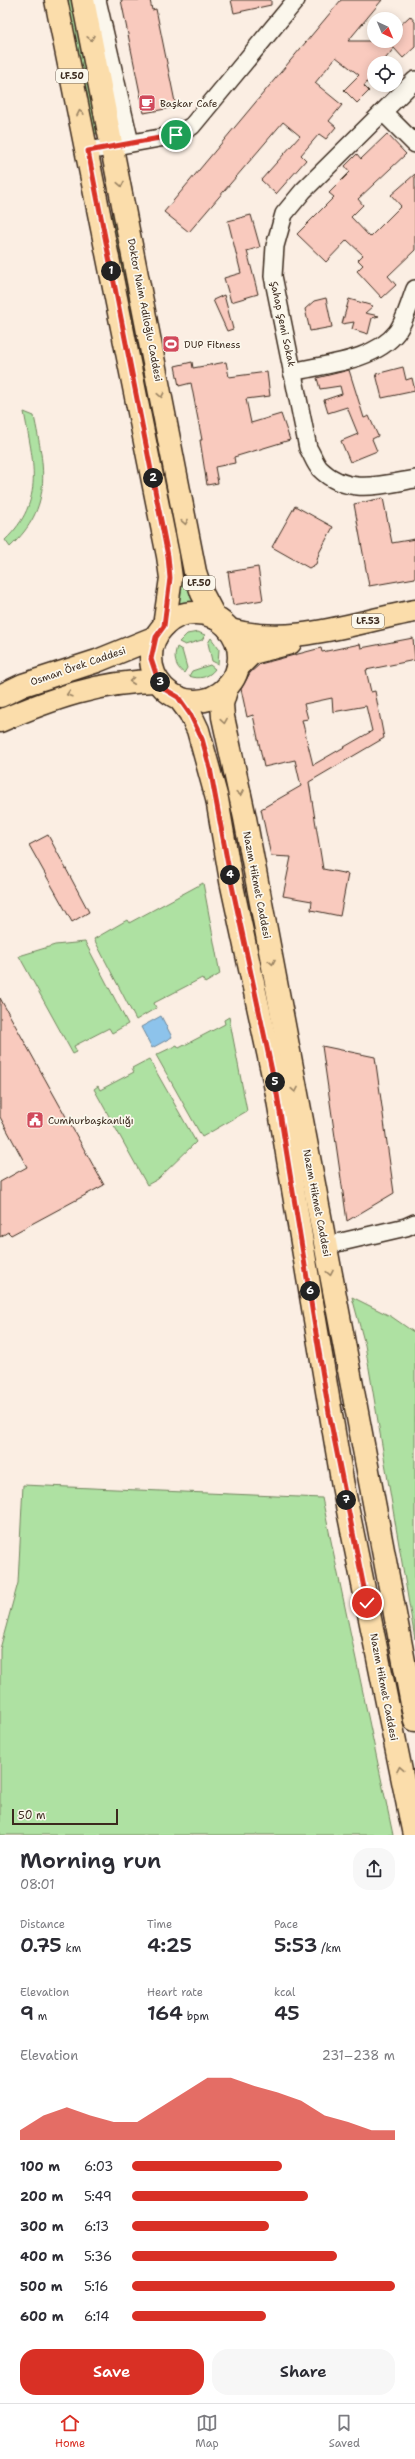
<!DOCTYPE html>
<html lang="en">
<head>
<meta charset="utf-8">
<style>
  body { margin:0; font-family:"Shantell Sans",sans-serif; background:#f7f7f7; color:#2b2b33; height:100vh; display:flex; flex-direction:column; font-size:15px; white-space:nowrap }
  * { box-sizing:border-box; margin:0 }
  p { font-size:13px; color:#7c7c81 }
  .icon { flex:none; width:22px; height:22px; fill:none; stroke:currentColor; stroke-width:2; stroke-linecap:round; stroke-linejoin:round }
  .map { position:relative; height:1835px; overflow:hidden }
  .details { display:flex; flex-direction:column; background:#fff; flex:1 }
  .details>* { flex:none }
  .needle { width:26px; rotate:136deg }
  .buttons { position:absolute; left:367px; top:12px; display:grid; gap:8px }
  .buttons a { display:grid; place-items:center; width:36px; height:36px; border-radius:50%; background:#fff; box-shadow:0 2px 10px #0003; font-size:20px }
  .scale { position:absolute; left:12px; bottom:10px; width:106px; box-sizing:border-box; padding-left:4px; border:2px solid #3b2a1e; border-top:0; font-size:11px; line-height:14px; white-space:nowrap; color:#3b2a1e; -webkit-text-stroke:3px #fbf7ec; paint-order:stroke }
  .pin { position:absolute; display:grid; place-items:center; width:34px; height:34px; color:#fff; margin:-17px; border:2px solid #fff; border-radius:50%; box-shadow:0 1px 4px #0007 }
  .km { position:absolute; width:20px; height:20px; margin:-10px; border-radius:50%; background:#222; color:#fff; font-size:11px; line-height:20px; text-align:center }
  .round { display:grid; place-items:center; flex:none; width:42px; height:42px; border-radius:16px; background:#f7f7f7 }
  .overview { display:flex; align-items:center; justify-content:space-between; height:68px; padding:0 20px }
  h1 { font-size:22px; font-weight:600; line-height:30px }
  .stats { display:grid; grid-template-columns:repeat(3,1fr); gap:6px; height:68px; padding:4px 20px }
  .stats div { display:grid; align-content:center }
  .stats b { font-size:20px; font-weight:600 }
  .stats small { font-size:11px; font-weight:400 }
  .stats p { font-size:11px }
  .chart { height:112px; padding:8px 20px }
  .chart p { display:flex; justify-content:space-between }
  .chart svg { width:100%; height:72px; margin-top:4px; fill:#d93025; opacity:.7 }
  .action { display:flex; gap:8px; margin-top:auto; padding:8px 20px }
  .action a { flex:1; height:46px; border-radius:16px; background:#d93025; color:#fff; font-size:16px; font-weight:600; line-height:46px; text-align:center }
  .action a+a { background:#f7f7f7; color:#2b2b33 }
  ul { padding:0 20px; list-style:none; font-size:13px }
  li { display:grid; grid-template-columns:64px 48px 1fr; align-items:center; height:30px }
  li i { height:10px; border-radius:5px; background:#d93025 }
  .menu { display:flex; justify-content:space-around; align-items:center; height:56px; border-top:1px solid #e1e1e2; background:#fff; font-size:11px; color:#7c7c81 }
  .menu a { display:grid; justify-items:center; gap:2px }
  .menu .active { color:#d93025 }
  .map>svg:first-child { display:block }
  .green { fill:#aee1a2; stroke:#748660 }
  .water { fill:#8dc3eb; stroke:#6c8699 }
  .building { fill:#f9cabe; stroke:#3b2a1e; fill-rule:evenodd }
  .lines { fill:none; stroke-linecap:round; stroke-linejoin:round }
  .minor-casing { stroke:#3b2a1e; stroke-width:20 }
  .primary-casing { stroke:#3b2a1e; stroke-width:25 }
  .minor { stroke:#fbf7ec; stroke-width:17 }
  .primary { stroke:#fbddab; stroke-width:22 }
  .oneway { stroke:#9b8464 }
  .route-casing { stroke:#fff; stroke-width:8 }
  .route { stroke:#d93025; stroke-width:5 }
  .labels { text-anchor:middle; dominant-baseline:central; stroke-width:3.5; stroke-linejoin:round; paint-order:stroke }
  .shield { fill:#fbf7ec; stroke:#75685c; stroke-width:1 }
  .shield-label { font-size:9px; font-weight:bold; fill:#3b2a1e }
  .poi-label { font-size:10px; fill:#3b2a1e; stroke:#fbf7ec; text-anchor:start }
  .street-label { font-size:10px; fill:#3b2a1e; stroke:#fbf7ec }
</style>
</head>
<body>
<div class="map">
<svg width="415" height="1835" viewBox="0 0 415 1835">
  <rect width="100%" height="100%" fill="#fbeee3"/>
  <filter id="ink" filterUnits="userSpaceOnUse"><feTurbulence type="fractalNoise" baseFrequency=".025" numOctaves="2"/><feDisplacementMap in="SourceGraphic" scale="8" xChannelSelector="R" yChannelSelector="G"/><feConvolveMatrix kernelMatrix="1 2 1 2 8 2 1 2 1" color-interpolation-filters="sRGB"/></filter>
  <g filter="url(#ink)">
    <!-- green -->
    <g class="green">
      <path d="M 64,0 L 73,0 L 97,134 L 92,133 Z"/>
      <path d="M 113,201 L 198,602 L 179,604 L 173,549 L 112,223 Z"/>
      <path d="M 24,412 L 34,416 C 45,469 53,507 10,547 L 5,540 C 46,501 33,461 24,412 Z"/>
      <path d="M 198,632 L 205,635 L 202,640 L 185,645 L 179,642 L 187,634 Z"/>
      <path d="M 211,638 L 219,649 L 218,664 L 212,661 L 208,643 Z"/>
      <path d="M 177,647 L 182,650 L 187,668 L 184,673 C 175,667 173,657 177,647 Z"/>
      <path d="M 210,665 L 215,669 C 209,677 200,680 189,676 L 192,671 Z"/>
      <path d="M 203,883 L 220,974 L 205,983 L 202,978 L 154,1003 L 156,1008 L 136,1020 L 94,939 L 127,920 L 129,923 Z"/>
      <path d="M 85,942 L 128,1024 L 112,1033 L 109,1028 L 74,1046 L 77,1052 L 73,1054 L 19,956 L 55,945 Z"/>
      <path d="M 229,1017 L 247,1111 L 202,1137 L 156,1055 L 177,1045 L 179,1048 L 225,1024 L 224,1020 Z"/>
      <path d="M 149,1059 L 196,1142 L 158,1179 L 147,1185 L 94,1089 L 98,1086 L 100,1090 L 134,1072 L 132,1068 Z"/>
      <path d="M 352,1297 L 392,1317 L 415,1333 L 415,1639 L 365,1345 Z"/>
      <path d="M 23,1485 L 322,1498 L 393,1835 L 0,1835 L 0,1649 L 18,1583 Z"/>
    </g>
    <!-- water -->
    <path class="water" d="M 161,1016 L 172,1037 L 152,1048 L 141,1027 Z"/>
    <!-- building -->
    <g class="building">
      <path d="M 121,0 L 150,0 L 152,10 L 156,9 L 176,107 L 144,113 Z"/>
      <path d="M 231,0 L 271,0 L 271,5 L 234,13 Z"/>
      <path d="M 341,0 L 382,0 L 348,41 L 396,41 L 396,29 L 410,16 L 415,22 L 415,47 L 403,58 L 394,48 L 382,63 L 374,63 L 374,73 L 364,86 L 369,91 L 357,103 L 344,90 L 359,75 L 336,57 L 315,83 L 342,105 L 329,121 L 336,127 L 326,139 L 319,134 L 301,155 L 306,160 L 276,194 L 261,180 L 300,136 L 283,122 L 189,232 L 164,212 Z"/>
      <path d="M 387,134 L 406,154 L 358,199 L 363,205 L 351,217 L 370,237 L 401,206 L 391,195 L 415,174 L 415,250 L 388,276 L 396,285 L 382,298 L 357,271 L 363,265 L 358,260 L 363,255 L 347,240 L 326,262 L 297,234 L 334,197 L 329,193 L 350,172 L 345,166 L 357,154 L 361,159 Z"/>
      <path d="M 251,215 L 260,247 L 247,251 L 258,294 L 231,302 L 224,278 L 241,273 L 228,221 Z"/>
      <path d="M 224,295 L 233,329 L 227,331 L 213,300 Z"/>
      <path d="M 326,298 L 332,327 L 310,331 L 305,309 L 314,301 Z"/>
      <path d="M 349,299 L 373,306 L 365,313 L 379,316 L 372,318 L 368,334 L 352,329 L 354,322 L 342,324 Z"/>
      <path d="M 192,362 L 193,368 L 226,362 L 229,377 L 267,372 L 270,396 L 246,399 L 251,423 L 281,414 L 290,440 L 234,457 L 235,463 L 215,467 L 218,483 L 207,485 L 200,440 L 202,440 L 191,383 L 179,386 L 175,366 Z"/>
      <path d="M 403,367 L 406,380 L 412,378 L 415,391 L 382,398 L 376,374 Z"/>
      <path d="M 349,370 L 364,418 L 369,416 L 378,436 L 372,439 L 377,451 L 350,462 L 341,441 L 358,434 L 347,407 L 328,413 L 324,400 L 342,394 L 340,386 L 320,389 L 317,378 Z"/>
      <path d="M 383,498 L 392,543 L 415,539 L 415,578 L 369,586 L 354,504 Z"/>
      <path d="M 295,506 L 333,527 L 319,553 L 316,564 L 309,568 L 272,547 Z"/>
      <path d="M 258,567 L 263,600 L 233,605 L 228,572 Z"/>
      <path d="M 413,638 L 415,660 L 366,670 L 371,692 L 375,691 L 384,738 L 309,782 L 323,869 L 348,874 L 340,916 L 311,910 L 312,901 L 283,896 L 291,857 L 271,856 L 261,809 L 301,786 L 295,760 L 264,767 L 253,715 L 247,717 L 241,689 L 250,673 L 260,664 L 321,648 L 322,652 L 360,644 L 361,648 ZM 332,698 L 333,712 L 366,706 L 372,731 L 313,765 L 302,720 L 308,719 L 304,704 Z"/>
      <path d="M 48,835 L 89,912 L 72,922 L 29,845 Z"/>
      <path d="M 0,998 L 104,1185 L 11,1235 L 8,1232 L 0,1237 L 0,1182 L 27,1167 L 0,1117 Z"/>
      <path d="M 322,1046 L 375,1057 L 394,1193 L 347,1221 Z"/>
    </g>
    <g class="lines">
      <!-- minor casing -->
      <g class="minor-casing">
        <g id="minor">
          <path d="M 97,0 L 130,143"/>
          <path d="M 415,80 L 303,191 L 284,214 L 275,246 L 273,276 L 308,448 C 312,454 315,464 320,469 C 347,496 382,485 415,479"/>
          <path d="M 383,112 L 415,144"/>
          <path d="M 88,151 L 176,135 L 192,126 L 296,0"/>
          <path d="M 292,372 C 325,364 375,361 397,332 C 405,321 410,302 415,289"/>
          <path d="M 324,1246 L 406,1227 L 415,1223"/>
        </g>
      </g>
      <!-- primary casing -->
      <g class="primary-casing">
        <g id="primary">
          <path d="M 56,0 L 168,556 L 171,578 L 164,626"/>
          <path d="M 83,0 L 195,572 L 202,593 L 215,618"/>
          <circle cx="195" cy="657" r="44"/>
          <path d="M 230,630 C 293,647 354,622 415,611"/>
          <path d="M 238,667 L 252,653 L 290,643"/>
          <path d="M 227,687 L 222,704 L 223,717 L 245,818 L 415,1720"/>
          <path d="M 0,696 L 23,685 L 97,661 L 156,637"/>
          <path d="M 178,697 L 190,713 L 198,730 L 217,799 L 231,881 L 277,1094 L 343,1486 L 414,1835"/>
          <path d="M 0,721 C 51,699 101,681 158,681"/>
        </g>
      </g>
      <!-- minor -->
      <use href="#minor" class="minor"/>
      <!-- primary -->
      <use href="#primary" class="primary"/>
    </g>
    <!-- one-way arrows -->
    <defs><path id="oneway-chevron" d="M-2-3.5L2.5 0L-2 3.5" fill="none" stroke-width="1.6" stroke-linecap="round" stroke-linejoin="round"/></defs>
    <g class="oneway">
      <use href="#oneway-chevron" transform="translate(91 38) rotate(78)"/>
      <use href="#oneway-chevron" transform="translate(80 113) rotate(-102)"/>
      <use href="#oneway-chevron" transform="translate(121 184) rotate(79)"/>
      <use href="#oneway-chevron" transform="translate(161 395) rotate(79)"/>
      <use href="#oneway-chevron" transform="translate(185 522) rotate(79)"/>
      <use href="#oneway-chevron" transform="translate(132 681) rotate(174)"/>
      <use href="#oneway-chevron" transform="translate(69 694) rotate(163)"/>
      <use href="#oneway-chevron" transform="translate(224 721) rotate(81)"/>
      <use href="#oneway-chevron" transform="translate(240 793) rotate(79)"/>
      <use href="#oneway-chevron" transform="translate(272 962) rotate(79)"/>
      <use href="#oneway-chevron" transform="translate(295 1090) rotate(79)"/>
      <use href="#oneway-chevron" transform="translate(330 1273) rotate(79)"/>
      <use href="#oneway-chevron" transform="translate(400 1769) rotate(-101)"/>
    </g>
  </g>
  <g class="lines" filter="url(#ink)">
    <!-- route casing -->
    <g class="route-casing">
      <path id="route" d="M 176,135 L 88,151 L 168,556 L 170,578 L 164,626 L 156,637 L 151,659 L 158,680 L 166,690 L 178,697 L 190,714 L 202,739 L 210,768 L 231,881 L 277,1094 L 329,1413 L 367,1603"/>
    </g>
    <!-- route -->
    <use href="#route" class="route"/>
  </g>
  <!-- icons -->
  <defs>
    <g id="cafe-square" transform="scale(0.9)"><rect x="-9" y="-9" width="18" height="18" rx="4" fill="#d1495b" stroke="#fbf7ec"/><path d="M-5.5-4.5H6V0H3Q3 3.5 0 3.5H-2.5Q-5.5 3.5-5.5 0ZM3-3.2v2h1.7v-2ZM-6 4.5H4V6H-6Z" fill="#fff"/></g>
    <g id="stadium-square" transform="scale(0.9)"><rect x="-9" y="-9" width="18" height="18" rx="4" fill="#d1495b" stroke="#fbf7ec"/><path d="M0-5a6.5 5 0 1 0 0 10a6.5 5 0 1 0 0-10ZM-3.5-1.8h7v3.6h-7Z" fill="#fff"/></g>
    <g id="civic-square" transform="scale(0.9)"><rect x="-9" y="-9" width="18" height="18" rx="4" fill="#d1495b" stroke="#fbf7ec"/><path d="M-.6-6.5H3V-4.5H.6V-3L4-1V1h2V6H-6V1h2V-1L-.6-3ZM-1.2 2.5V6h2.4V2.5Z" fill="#fff"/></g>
  </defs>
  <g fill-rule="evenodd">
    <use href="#cafe-square" x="147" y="103"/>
    <use href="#stadium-square" x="171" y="344"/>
    <use href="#civic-square" x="35" y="1120"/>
  </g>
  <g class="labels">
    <!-- shield labels -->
    <g class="shield">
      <rect x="56" y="69" width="32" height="14" rx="3"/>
      <rect x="183" y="576" width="32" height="14" rx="3"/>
      <rect x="352" y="614" width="32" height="14" rx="3"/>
    </g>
    <g class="shield-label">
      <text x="72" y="76">LF.50</text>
      <text x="199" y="583">LF.50</text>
      <text x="368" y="621">LF.53</text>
    </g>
    <!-- poi labels -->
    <g class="poi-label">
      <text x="160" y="103">Başkar Cafe</text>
      <text x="184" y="344">DUP Fitness</text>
      <text x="48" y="1120">Cumhurbaşkanlığı</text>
    </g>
    <!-- street labels -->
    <g class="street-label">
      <text transform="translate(145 310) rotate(79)">Doktor Naim Adiloğlu Caddesi</text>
      <text transform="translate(283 324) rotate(78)">Şahap Şemi Sokak</text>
      <text transform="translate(78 666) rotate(-19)">Osman Örek Caddesi</text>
      <text transform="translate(257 885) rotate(79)">Nazım Hikmet Caddesi</text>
      <text transform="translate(317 1203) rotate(79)">Nazım Hikmet Caddesi</text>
      <text transform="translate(384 1687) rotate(79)">Nazım Hikmet Caddesi</text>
    </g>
  </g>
</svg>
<div class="buttons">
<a><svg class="needle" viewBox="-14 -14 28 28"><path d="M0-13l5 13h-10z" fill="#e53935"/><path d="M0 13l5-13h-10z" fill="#7c7c81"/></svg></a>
<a><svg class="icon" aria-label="locate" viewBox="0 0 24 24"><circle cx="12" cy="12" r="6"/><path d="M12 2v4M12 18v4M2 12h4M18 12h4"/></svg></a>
</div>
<div class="scale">50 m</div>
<div class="pin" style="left:176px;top:135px;background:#1e9e55"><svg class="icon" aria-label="arrive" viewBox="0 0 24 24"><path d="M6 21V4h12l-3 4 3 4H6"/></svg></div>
<div class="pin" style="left:367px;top:1603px;background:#d93025"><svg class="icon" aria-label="check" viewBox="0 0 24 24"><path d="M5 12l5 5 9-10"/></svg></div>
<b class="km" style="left:111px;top:271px">1</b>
<b class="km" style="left:153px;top:478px">2</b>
<b class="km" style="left:160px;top:682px">3</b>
<b class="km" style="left:230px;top:875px">4</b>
<b class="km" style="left:275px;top:1082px">5</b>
<b class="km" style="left:310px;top:1291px">6</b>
<b class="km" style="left:346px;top:1500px">7</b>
</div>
<section class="details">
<div class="overview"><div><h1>Morning run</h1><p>08:01</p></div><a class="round"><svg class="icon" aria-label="share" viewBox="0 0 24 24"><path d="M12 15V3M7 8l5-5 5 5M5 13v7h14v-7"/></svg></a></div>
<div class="stats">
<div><p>Distance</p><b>0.75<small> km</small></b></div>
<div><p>Time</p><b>4:25</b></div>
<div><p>Pace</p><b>5:53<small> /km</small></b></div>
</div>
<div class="stats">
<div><p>Elevation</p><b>9<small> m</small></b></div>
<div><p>Heart rate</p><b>164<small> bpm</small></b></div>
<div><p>kcal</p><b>45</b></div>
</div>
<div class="chart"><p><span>Elevation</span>231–238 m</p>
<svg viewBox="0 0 160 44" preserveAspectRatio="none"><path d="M0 44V38L10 29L20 24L30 29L40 33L50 33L60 24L70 15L80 6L90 6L100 11L110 15L120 20L130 29L140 33L150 38L160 38V44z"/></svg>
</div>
<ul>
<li><b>100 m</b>6:03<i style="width:57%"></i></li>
<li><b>200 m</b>5:49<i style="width:67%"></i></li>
<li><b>300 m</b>6:13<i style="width:52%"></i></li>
<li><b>400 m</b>5:36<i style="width:78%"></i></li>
<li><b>500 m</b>5:16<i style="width:100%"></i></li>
<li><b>600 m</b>6:14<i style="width:51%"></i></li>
</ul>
<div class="action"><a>Save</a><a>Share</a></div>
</section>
<nav class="menu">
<a class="active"><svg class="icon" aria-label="home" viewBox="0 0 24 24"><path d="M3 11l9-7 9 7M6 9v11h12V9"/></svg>Home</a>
<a><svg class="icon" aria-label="map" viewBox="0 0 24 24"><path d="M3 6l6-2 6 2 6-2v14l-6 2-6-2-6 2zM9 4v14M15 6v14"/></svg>Map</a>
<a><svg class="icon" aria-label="saved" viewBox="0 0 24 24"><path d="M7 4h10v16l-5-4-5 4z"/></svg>Saved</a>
</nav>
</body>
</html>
